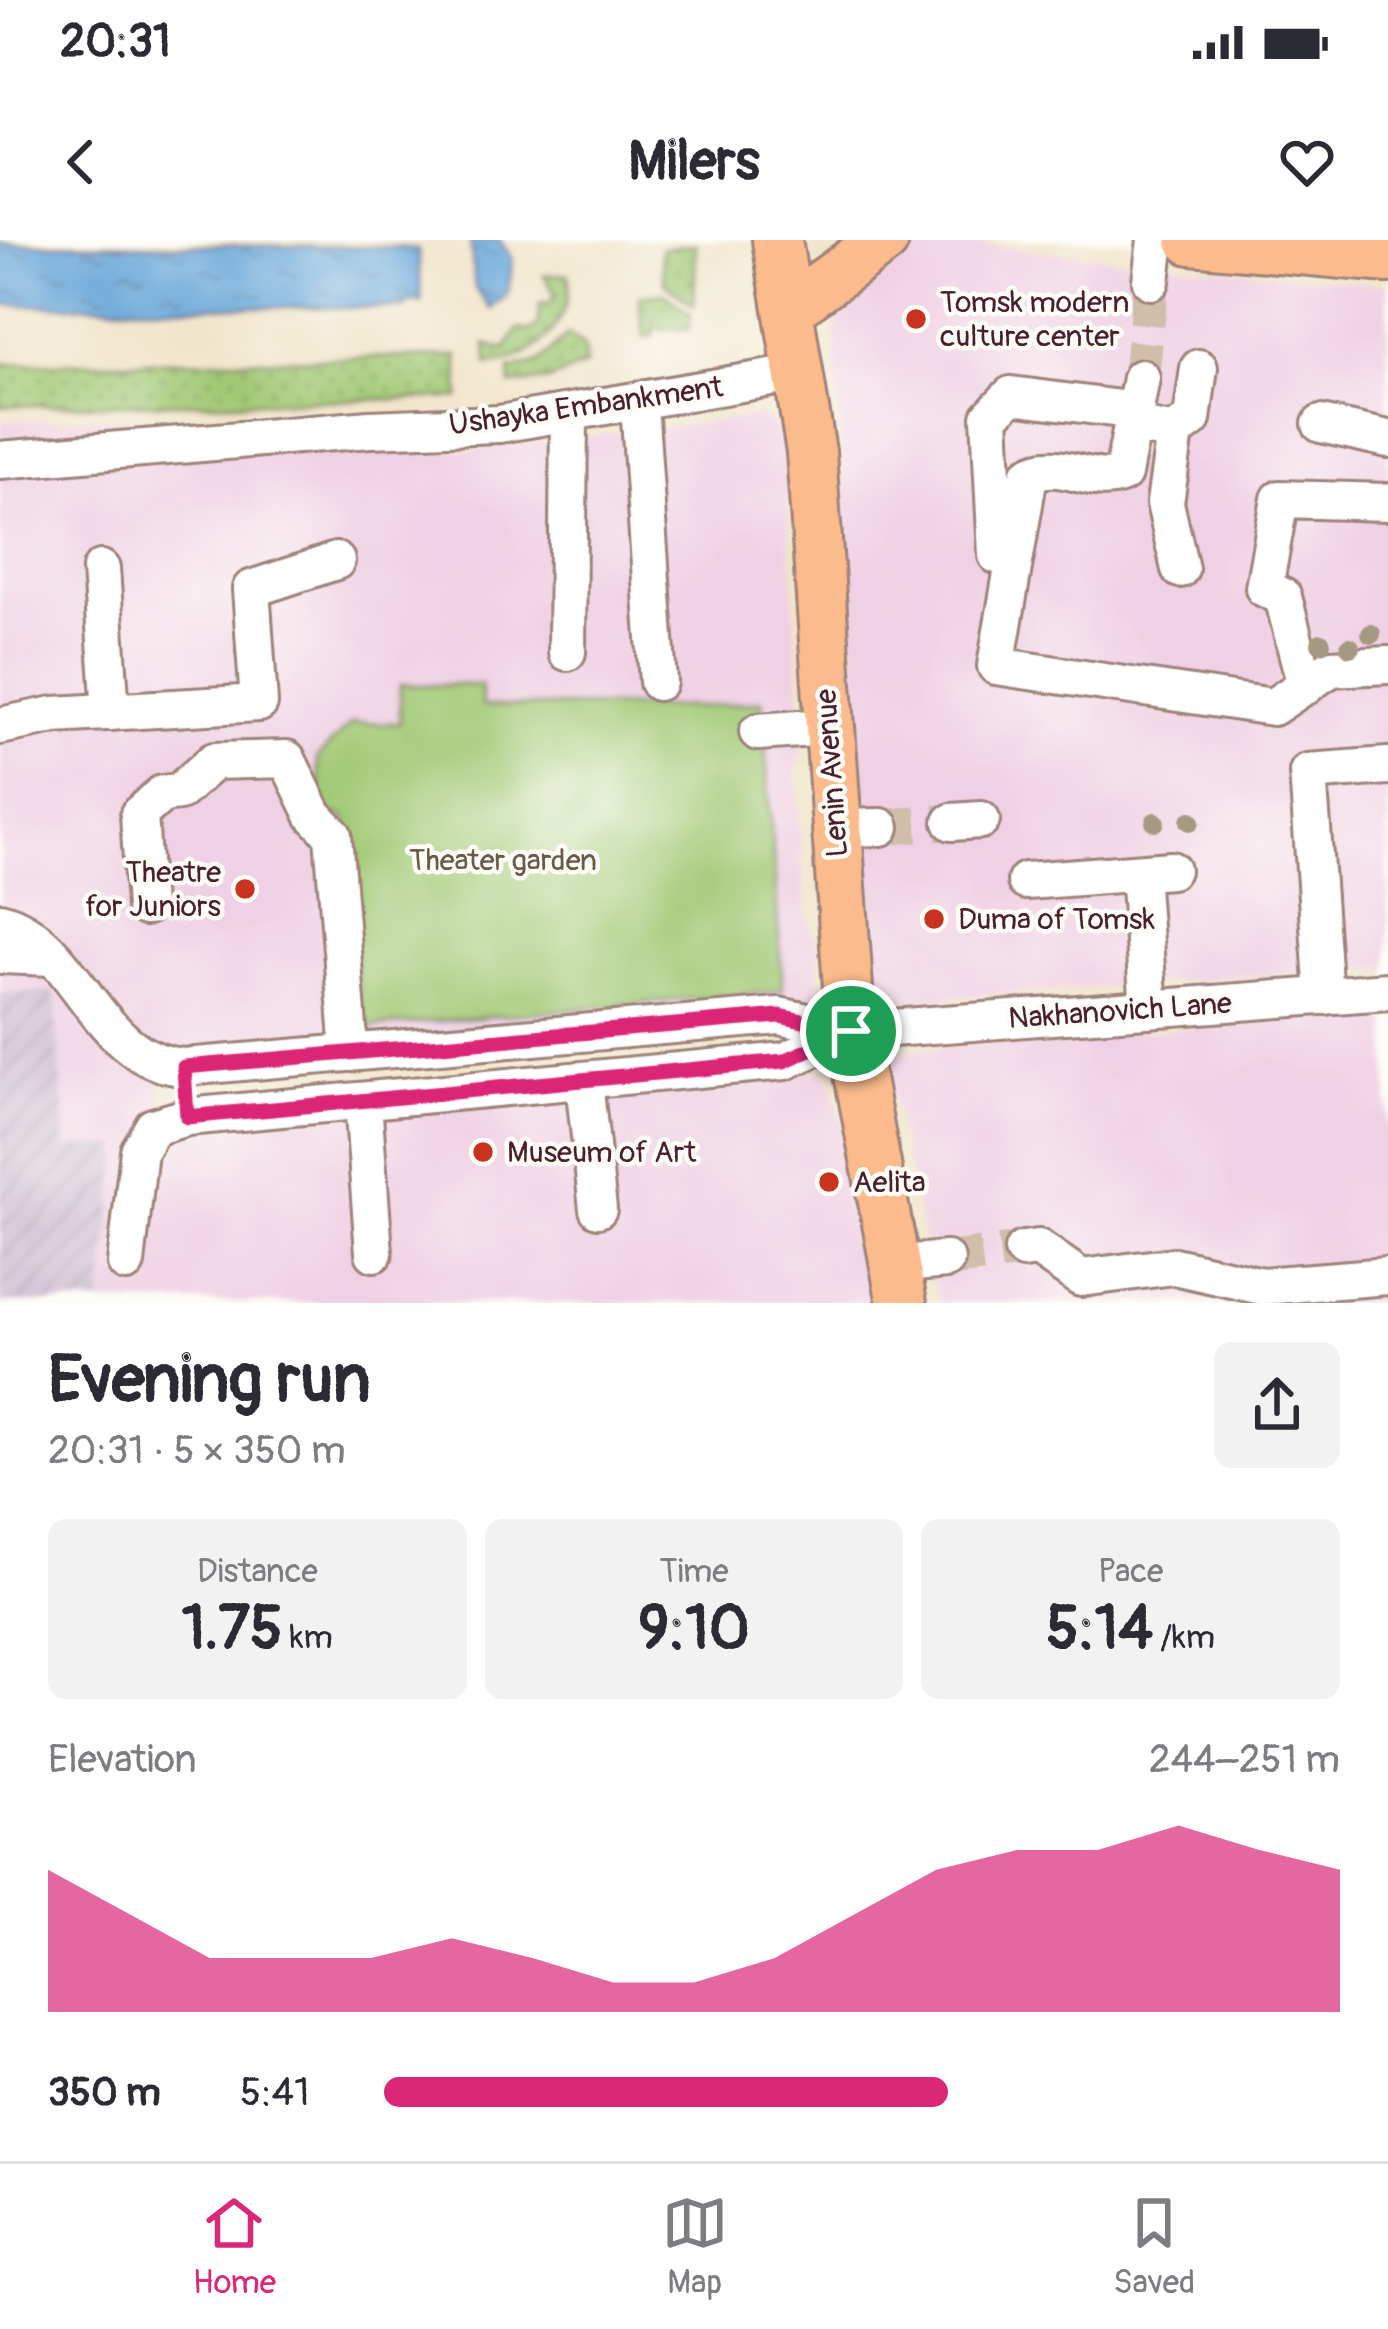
<!DOCTYPE html>
<html lang="en">
<head>
<meta charset="utf-8">
<style>
  body { margin:0; font-family:Pangolin,sans-serif; background:#f2f2f3; color:#2b2b33; height:100vh; display:flex; flex-direction:column; font-size:45px; white-space:nowrap }
  * { box-sizing:border-box; margin:0 }
  p { font-size:39px; color:#7c7c81 }
  .icon { flex:none; width:66px; height:66px; fill:none; stroke:currentColor; stroke-width:2; stroke-linecap:round; stroke-linejoin:round }
  .map { position:relative; height:1063px; overflow:hidden }
  .sheet { display:flex; flex-direction:column; background:#fff; flex:1 }
  .sheet>* { flex:none }
  .pin { position:absolute; display:grid; place-items:center; width:102px; height:102px; color:#fff; margin:-51px; border:6px solid #fff; border-radius:50%; box-shadow:0 3px 12px #0007 }
  .round { display:grid; place-items:center; flex:none; width:126px; height:126px; border-radius:18px; background:#f2f2f3 }
  .summary { display:flex; align-items:center; justify-content:space-between; height:204px; padding:0 48px }
  h1 { font-size:66px; font-weight:700; line-height:90px }
  .stats { display:grid; grid-template-columns:repeat(3,1fr); gap:18px; height:204px; padding:12px 48px }
  .stats div { display:grid; align-content:center; border-radius:18px; background:#f2f2f3; text-align:center }
  .stats b { font-size:60px; font-weight:700 }
  .stats small { font-size:33px; font-weight:400 }
  .stats p { font-size:33px }
  .chart { height:336px; padding:24px 48px }
  .chart p { display:flex; justify-content:space-between }
  .chart svg { width:100%; height:216px; margin-top:12px; fill:#db2777; opacity:.7 }
  ul { padding:0 48px; list-style:none; font-size:39px }
  li { display:grid; grid-template-columns:192px 144px 1fr; align-items:center; height:90px }
  li i { height:30px; border-radius:15px; background:#db2777 }
  .status { display:flex; justify-content:space-between; align-items:center; height:84px; padding:0 60px; background:#fff; direction:ltr }
  .status svg { height:33px; fill:currentColor }
  header { display:flex; justify-content:space-between; align-items:center; height:156px; padding:0 48px; background:#fff; font-size:54px; font-weight:700 }
  .tabs { display:flex; justify-content:space-around; align-items:center; height:168px; border-top:3px solid #e1e1e2; background:#fff; font-size:33px; color:#7c7c81 }
  .tabs a { display:grid; justify-items:center; gap:6px }
  .tabs .on { color:#db2777 }
  .map>svg:first-child { display:block }
  .built { fill:#f0d0e4 }
  .industrial { fill:url(#industrial-furrows) }
  .grass { fill:url(#grass-dots); stroke:#767450; stroke-width:3 }
  .green { fill:#a1c975; stroke:#767450; stroke-width:3 }
  .water { fill:url(#water-ripples); stroke:#586282; stroke-width:3 }
  .lines { fill:none; stroke-linecap:round; stroke-linejoin:round }
  .minor-tunnel { stroke:#d0bdaa; stroke-width:36; stroke-dasharray:36 18; stroke-linecap:butt }
  .minor-casing { stroke:#9e827a; stroke-width:42 }
  .major-casing { stroke:#9e827a; stroke-width:54 }
  .minor { stroke:#fff; stroke-width:36 }
  .major { stroke:#fbbb8c; stroke-width:48 }
  .tree { fill:#a69981 }
  .route-casing { stroke:#fff; stroke-width:24 }
  .route { stroke:#db2777; stroke-width:15 }
  .poi-dot { fill:#c8321e; stroke:#fdfcf7; stroke-width:4.5 }
  .labels { text-anchor:middle; dominant-baseline:central; stroke-width:9; stroke-linejoin:round; paint-order:stroke }
  .poi-label { font-size:30px; fill:#4a1f2b; stroke:#fdfcf7; text-anchor:start }
  .street-label { font-size:30px; fill:#4a1f2b; stroke:#fdfcf7 }
  .park-label { font-size:30px; fill:#685a45; stroke:#fdfcf7 }
</style>
</head>
<body>
<div class="status"><b>20:31</b><svg viewBox="0 0 49 12"><path d="M0 12V9h3v3zM5 12V6h3v6zM10 12V3h3v9zM15 12V0h3v12zM26 1h20v11H26zM47 4h2v5h-2z"/></svg></div>
<header><svg class="icon" aria-label="back" viewBox="0 0 24 24"><path d="M15 5l-7 7 7 7"/></svg>Milers<svg class="icon" aria-label="heart" viewBox="0 0 24 24"><path d="M12 20l-8-8c-3-5 5-10 8-4 3-6 11-1 8 4z"/></svg></header>
<div class="map">
<svg width="1388" height="1063" viewBox="0 0 1388 1063">
  <defs>
    <pattern id="industrial-furrows" width="10" height="10" patternUnits="userSpaceOnUse" patternTransform="scale(3)"><rect width="10" height="10" fill="#cebed1"/><path d="M-1 1l2-2M0 10L10 0M9 11l2-2" fill="none" stroke="#b2a3b4"/></pattern>
    <pattern id="grass-dots" width="8" height="8" patternUnits="userSpaceOnUse" patternTransform="scale(3)"><rect width="8" height="8" fill="#a1c975"/><path d="M2 2h.1M6 6h.1" fill="none" stroke="#8cac65" stroke-width="1.8" stroke-linecap="round"/></pattern>
    <pattern id="water-ripples" width="26" height="14" patternUnits="userSpaceOnUse" patternTransform="scale(3)"><rect width="26" height="14" fill="#66a6d9"/><path d="M2 4q2-2 4 0t4 0M15 11q2-2 4 0t4 0" fill="none" stroke="#5687b0"/></pattern>
  </defs>
  <rect width="100%" height="100%" fill="#fdfcf7"/>
  <filter id="ink" filterUnits="userSpaceOnUse"><feTurbulence type="fractalNoise" baseFrequency=".00833" numOctaves="2"/><feDisplacementMap in="SourceGraphic" scale="24" xChannelSelector="R" yChannelSelector="G"/><feConvolveMatrix kernelMatrix="1 2 1 2 8 2 1 2 1" color-interpolation-filters="sRGB"/></filter>
  <filter id="wash" filterUnits="userSpaceOnUse"><feTurbulence type="fractalNoise" baseFrequency=".004" numOctaves="4" result="noise"/><feDisplacementMap in="SourceGraphic" scale="48" xChannelSelector="R" yChannelSelector="G"/><feGaussianBlur stdDeviation="2.7" result="paint"/><feColorMatrix in="noise" values="0 0 0 0 0 0 0 0 0 0 0 0 0 0 0 0 0 1.4 0 .05"/><feComposite in="paint" operator="in"/></filter>
  <g filter="url(#wash)">
    <rect width="100%" height="100%" fill="#f1e5ca"/>
    <!-- built -->
    <g class="built">
      <path d="M 933,0 L 1388,45 L 1388,727 L 890,762 L 875,752 L 834,93 L 840,79 L 915,7 Z"/>
      <path d="M 369,174 L 372,214 L 472,210 L 760,176 L 776,188 L 783,200 L 804,502 L 796,531 L 806,672 L 819,712 L 819,761 L 159,821 L 162,892 L 820,830 L 832,843 L 879,1063 L 101,1063 L 119,906 L 67,908 L 54,751 L 0,754 L 0,181 Z"/>
      <path d="M 1388,771 L 1388,1063 L 938,1063 L 887,831 L 896,812 Z"/>
    </g>
    <!-- industrial -->
    <path class="industrial" d="M 54,751 L 67,907 L 120,906 L 101,1063 L 0,1063 L 0,754 Z"/>
    <!-- grass -->
    <g class="grass">
      <path d="M 696,4 L 694,65 L 665,43 L 661,9 Z"/>
      <path d="M 569,34 C 572,83 536,121 488,125 L 486,104 L 505,110 L 518,89 L 531,91 L 538,85 L 539,64 L 551,62 L 555,54 L 544,35 Z"/>
      <path d="M 664,53 L 691,74 L 689,89 L 653,88 L 654,96 L 644,97 L 639,56 Z"/>
      <path d="M 568,94 L 584,106 L 586,125 L 548,141 L 511,145 L 510,130 L 539,123 Z"/>
      <path d="M 458,116 L 460,158 L 0,166 L 0,124 Z"/>
    </g>
    <!-- green -->
    <path class="green" d="M 400,445 L 481,445 L 482,466 L 699,467 L 762,461 L 783,751 L 361,788 L 345,577 L 323,573 L 317,518 L 352,483 L 400,483 Z"/>
    <!-- water -->
    <g class="water">
      <path d="M 470,0 L 500,0 L 513,20 L 508,54 L 491,69 L 475,49 Z"/>
      <path d="M 0,3 L 401,7 L 418,10 L 422,62 L 405,63 L 405,68 L 0,65 Z"/>
    </g>
  </g>
  <g filter="url(#ink)">
    <g class="lines">
      <!-- minor-tunnel -->
      <g class="minor-tunnel">
        <path d="M 1141,138 L 1151,41"/>
        <path d="M 881,587 L 952,582"/>
        <path d="M 946,1020 L 1023,1010"/>
      </g>
      <!-- minor casing -->
      <g class="minor-casing">
        <g id="minor">
          <path d="M 1151,41 L 1156,0"/>
          <path d="M 1141,138 L 1123,234 C 1093,248 1059,216 1029,235 L 996,426 L 1273,467 L 1331,428 L 1388,425"/>
          <path d="M 639,164 L 658,442"/>
          <path d="M 1321,184 L 1388,199"/>
          <path d="M 1134,185 L 1165,191 L 1174,200 L 1165,263 L 1180,329"/>
          <path d="M 1172,194 L 1192,179 L 1199,128"/>
          <path d="M 0,220 L 370,189 L 499,184 L 800,133"/>
          <path d="M 1004,316 L 997,315 L 990,177 L 1011,155 L 1136,171"/>
          <path d="M 101,329 L 111,472"/>
          <path d="M 567,412 L 569,174"/>
          <path d="M 1306,446 L 1283,357 L 1264,348 L 1280,259 L 1388,262"/>
          <path d="M 0,486 L 54,475 L 259,463 L 251,349 L 336,321"/>
          <path d="M 758,492 L 828,487"/>
          <path d="M 952,582 L 981,580"/>
          <path d="M 836,588 L 881,587"/>
          <path d="M 1139,633 L 1149,769"/>
          <path d="M 1026,641 L 1171,630"/>
          <path d="M 145,667 L 139,574 L 162,554 L 179,552 L 214,521 L 287,519 L 314,575 L 333,595 L 350,813"/>
          <path d="M 0,681 C 78,701 94,821 184,827 L 779,776 L 851,791 L 1388,751"/>
          <path d="M 0,715 L 52,717"/>
          <path d="M 1324,756 L 1308,532 L 1388,526"/>
          <path d="M 584,842 L 598,969"/>
          <path d="M 363,861 L 374,1013"/>
          <path d="M 1023,1010 L 1038,1008 L 1081,1038 L 1174,1026 L 1262,1046 L 1388,1036"/>
          <path d="M 126,1023 L 139,911 L 153,887 L 187,877 L 785,821 L 851,791"/>
          <path d="M 894,1025 L 946,1020"/>
        </g>
      </g>
      <!-- major casing -->
      <g class="major-casing">
        <g id="major">
          <path d="M 777,0 L 811,212 L 851,791 L 902,1063"/>
          <path d="M 1191,0 L 1388,18"/>
          <path d="M 790,68 L 884,0"/>
        </g>
      </g>
      <!-- minor -->
      <use href="#minor" class="minor"/>
      <!-- major -->
      <use href="#major" class="major"/>
    </g>
    <!-- trees -->
    <g class="tree">
      <circle cx="1371" cy="394" r="10"/>
      <circle cx="1321" cy="403" r="10"/>
      <circle cx="1350" cy="407" r="10"/>
      <circle cx="1190" cy="581" r="10"/>
      <circle cx="1155" cy="582" r="10"/>
    </g>
  </g>
  <g class="lines" filter="url(#ink)">
    <!-- route casing -->
    <g class="route-casing">
      <path id="route" d="M 779,776 L 851,791 L 784,821 L 187,877 L 184,827 Z"/>
    </g>
    <!-- route -->
    <use href="#route" class="route"/>
  </g>
  <!-- markers -->
  <g class="poi-dot">
    <circle cx="916" cy="79" r="12"/>
    <circle cx="245" cy="649" r="12"/>
    <circle cx="934" cy="679" r="12"/>
    <circle cx="483" cy="912" r="12"/>
    <circle cx="829" cy="942" r="12"/>
  </g>
  <g class="labels">
    <!-- poi labels -->
    <g class="poi-label">
      <text x="940" y="62">Tomsk modern<tspan x="940" dy="34">culture center</tspan></text>
      <text x="221" y="632" text-anchor="end">Theatre<tspan x="221" dy="34">for Juniors</tspan></text>
      <text x="958" y="679">Duma of Tomsk</text>
      <text x="507" y="912">Museum of Art</text>
      <text x="853" y="942">Aelita</text>
    </g>
    <!-- street labels -->
    <g class="street-label">
      <text transform="translate(586 166) rotate(-8)">Ushayka Embankment</text>
      <text transform="translate(832 533) rotate(-94)">Lenin Avenue</text>
      <text transform="translate(1120 771) rotate(-4)">Nakhanovich Lane</text>
    </g>
    <!-- park labels -->
    <g class="park-label">
      <text x="503" y="620">Theater garden</text>
    </g>
  </g>
</svg>
<div class="pin" style="left:851px;top:791px;background:#1e9e55"><svg class="icon" aria-label="arrive" viewBox="0 0 24 24"><path d="M6 21V4h12l-3 4 3 4H6"/></svg></div>
</div>
<section class="sheet">
<div class="summary"><div><h1>Evening run</h1><p>20:31 · 5 × 350 m</p></div><a class="round"><svg class="icon" aria-label="share" viewBox="0 0 24 24"><path d="M12 15V3M7 8l5-5 5 5M5 13v7h14v-7"/></svg></a></div>
<div class="stats">
<div><p>Distance</p><b>1.75<small> km</small></b></div>
<div><p>Time</p><b>9:10</b></div>
<div><p>Pace</p><b>5:14<small> /km</small></b></div>
</div>
<div class="chart"><p><span>Elevation</span>244–251 m</p>
<svg viewBox="0 0 160 44" preserveAspectRatio="none"><path d="M0 44V15L10 24L20 33L30 33L40 33L50 29L60 33L70 38L80 38L90 33L100 24L110 15L120 11L130 11L140 6L150 11L160 15V44z"/></svg>
</div>
<ul>
<li><b>350 m</b>5:41<i style="width:59%"></i></li>
</ul>
</section>
<nav class="tabs">
<a class="on"><svg class="icon" aria-label="home" viewBox="0 0 24 24"><path d="M3 11l9-7 9 7M6 9v11h12V9"/></svg>Home</a>
<a><svg class="icon" aria-label="map" viewBox="0 0 24 24"><path d="M3 6l6-2 6 2 6-2v14l-6 2-6-2-6 2zM9 4v14M15 6v14"/></svg>Map</a>
<a><svg class="icon" aria-label="saved" viewBox="0 0 24 24"><path d="M7 4h10v16l-5-4-5 4z"/></svg>Saved</a>
</nav>
</body>
</html>
